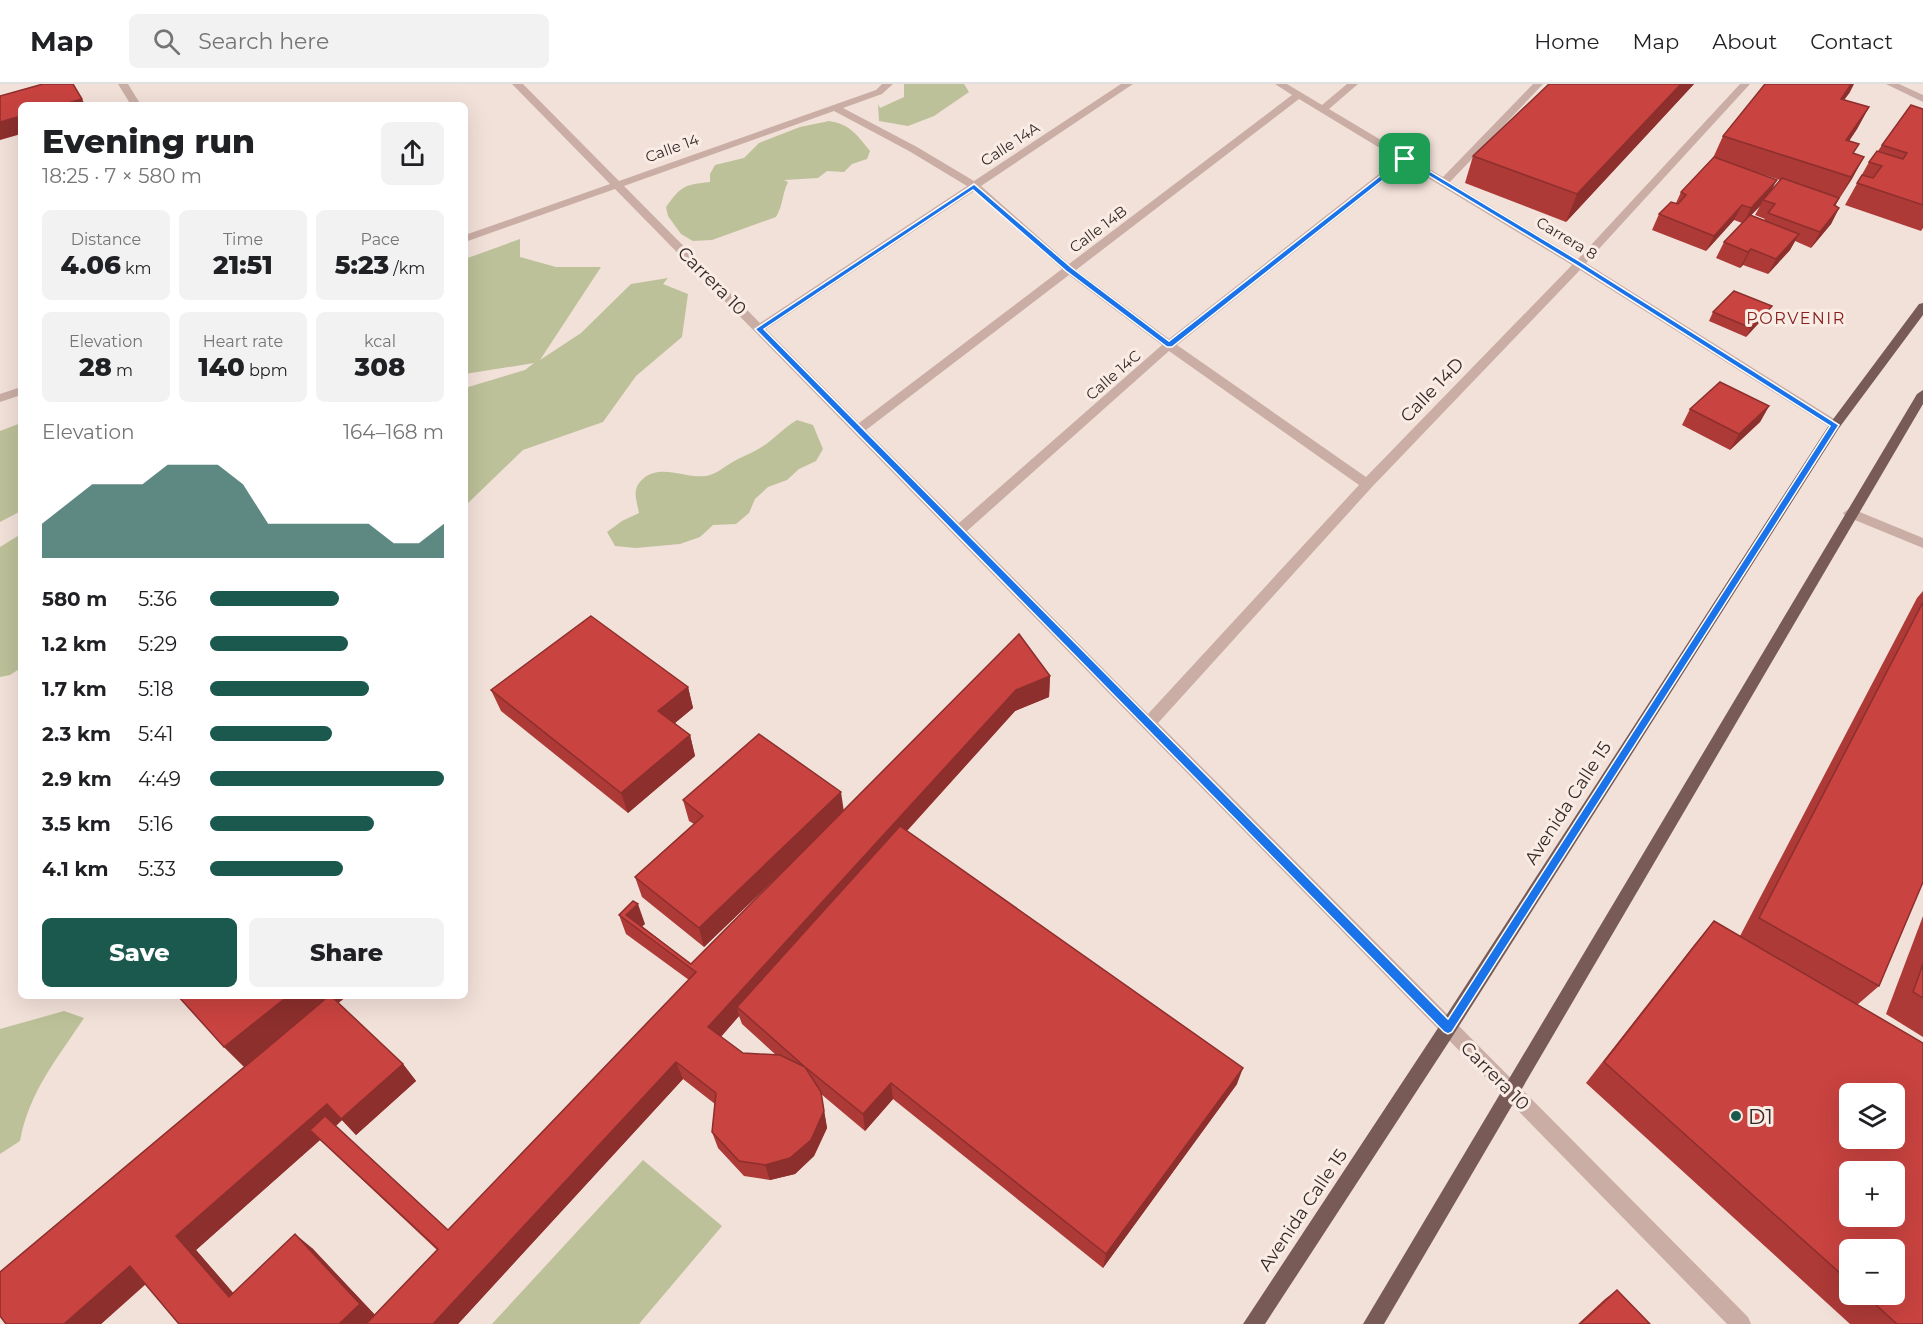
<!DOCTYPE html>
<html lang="en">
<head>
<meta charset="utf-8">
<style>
  body { margin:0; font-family:Montserrat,sans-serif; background:#f2f2f2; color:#202124; height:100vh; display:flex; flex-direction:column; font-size:22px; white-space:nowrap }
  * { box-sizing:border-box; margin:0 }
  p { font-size:20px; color:#757577 }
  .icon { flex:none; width:33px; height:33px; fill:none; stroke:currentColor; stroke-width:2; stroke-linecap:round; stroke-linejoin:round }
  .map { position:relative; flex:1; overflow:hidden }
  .sheet { position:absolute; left:18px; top:18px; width:450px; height:897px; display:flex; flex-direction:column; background:#fff; border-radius:9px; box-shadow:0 6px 24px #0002 }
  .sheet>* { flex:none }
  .controls { position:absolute; left:1839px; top:999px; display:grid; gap:12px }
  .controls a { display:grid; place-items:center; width:66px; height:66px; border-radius:9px; background:#fff; box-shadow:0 6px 24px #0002; font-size:30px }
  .pin { position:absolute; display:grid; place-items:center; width:51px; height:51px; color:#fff; margin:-26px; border-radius:12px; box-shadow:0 3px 9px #0006 }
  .round { display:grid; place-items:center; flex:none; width:63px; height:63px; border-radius:9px; background:#f2f2f2 }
  .overview { display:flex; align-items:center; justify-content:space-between; height:102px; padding:0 24px }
  h1 { font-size:33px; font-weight:800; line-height:45px }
  .figures { display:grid; grid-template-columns:repeat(3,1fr); gap:9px; height:102px; padding:6px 24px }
  .figures div { display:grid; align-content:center; border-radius:9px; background:#f2f2f2; text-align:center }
  .figures b { font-size:26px; font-weight:800 }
  .figures small { font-size:16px; font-weight:400 }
  .figures p { font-size:16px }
  .chart { height:168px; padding:12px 24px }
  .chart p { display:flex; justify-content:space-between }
  .chart svg { width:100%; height:108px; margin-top:6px; fill:#1b584e; opacity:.7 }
  .action { display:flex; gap:12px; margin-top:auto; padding:12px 24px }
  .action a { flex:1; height:69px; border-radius:9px; background:#1b584e; color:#fff; font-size:24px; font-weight:800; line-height:69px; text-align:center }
  .action a+a { background:#f2f2f2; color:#202124 }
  ul { padding:0 24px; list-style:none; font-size:20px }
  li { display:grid; grid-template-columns:96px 72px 1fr; align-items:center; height:45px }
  li i { height:15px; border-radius:8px; background:#1b584e }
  header { display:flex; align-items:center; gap:36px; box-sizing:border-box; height:84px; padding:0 30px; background:#fff; border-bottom:2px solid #e0e0e0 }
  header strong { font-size:28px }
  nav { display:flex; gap:33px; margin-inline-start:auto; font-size:21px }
  .search { width:420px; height:54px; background:#f2f2f2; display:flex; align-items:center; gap:15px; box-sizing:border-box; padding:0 21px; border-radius:9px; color:#757577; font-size:22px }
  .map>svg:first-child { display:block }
  .green { fill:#bcc199 }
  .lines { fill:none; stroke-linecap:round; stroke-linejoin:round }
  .minor { fill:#caaea5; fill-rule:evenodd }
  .major { fill:#785b57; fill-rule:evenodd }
  .wall { fill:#ad3a37; fill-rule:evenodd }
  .shaded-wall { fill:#8d2f2d }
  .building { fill:#c94340; stroke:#8d2f2d; stroke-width:1.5; fill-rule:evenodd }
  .route { fill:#1a73e8; stroke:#fff; stroke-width:1.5; fill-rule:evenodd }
  .poi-dot { fill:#1b584e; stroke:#f9ece5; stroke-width:2 }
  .labels { text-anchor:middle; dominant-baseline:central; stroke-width:6; stroke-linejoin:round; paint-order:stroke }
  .far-street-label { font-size:15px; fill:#352826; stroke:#f9ece5 }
  .far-neighbourhood-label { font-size:16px; letter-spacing:1.5px; fill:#86201e; stroke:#f9ece5 }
  .street-label { font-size:18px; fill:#352826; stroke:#f9ece5 }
  .near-poi-label { font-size:21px; fill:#352826; stroke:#f9ece5; text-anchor:start }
</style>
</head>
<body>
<header>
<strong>Map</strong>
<div class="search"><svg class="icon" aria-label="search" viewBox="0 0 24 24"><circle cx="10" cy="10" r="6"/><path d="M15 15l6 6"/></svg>Search here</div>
<nav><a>Home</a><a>Map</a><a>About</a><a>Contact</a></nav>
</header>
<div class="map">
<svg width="1923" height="1240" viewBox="0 0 1923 1240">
  <rect width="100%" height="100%" fill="#f2e1d9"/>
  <!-- green -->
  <g class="green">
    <path d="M 904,0 L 964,0 L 969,8 L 934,32 L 908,42 L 879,37 L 878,20 L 880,24 L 904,13 Z"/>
    <path d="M 829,37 C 850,40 857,51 870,67 L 867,75 L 852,80 L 844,88 L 827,87 L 818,94 L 784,96 L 788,98 C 782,110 783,122 776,133 L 712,156 L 693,157 L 681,150 L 668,132 L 666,123 C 682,101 684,101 710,98 L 710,90 L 715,81 L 744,74 L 759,59 L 800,43 Z"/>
    <path d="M 520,155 L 520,173 L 556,183 L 601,183 L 540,276 L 581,249 L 631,200 L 668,194 L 663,200 L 688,210 L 682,253 L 636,292 L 603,338 L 523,366 L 465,422 L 465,304 L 525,286 L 534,279 L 465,290 L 465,175 Z"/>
    <path d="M 797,336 L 813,341 L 823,365 L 816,377 L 799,385 L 787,396 L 768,403 L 755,415 L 749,429 L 736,440 L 713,441 L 700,453 L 680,460 L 636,464 L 615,462 L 607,448 L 622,437 L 639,429 C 637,418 632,407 640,398 C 657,377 685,395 706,392 C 715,391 724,383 731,379 C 740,373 751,370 760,364 C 774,356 783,344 797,336 Z"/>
    <path d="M 21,339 L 21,427 L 0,438 L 0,347 Z"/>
    <path d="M 21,450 L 21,584 L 10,591 L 0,593 L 0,463 Z"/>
    <path d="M 64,927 L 84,934 C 57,975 29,1008 20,1057 L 0,1070 L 0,945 Z"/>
    <path d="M 643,1076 L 722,1142 L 639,1240 L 492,1240 Z"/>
  </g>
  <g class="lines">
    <!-- minor -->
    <g class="minor">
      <path d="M 118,0 L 128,0 L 141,21 L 131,21 Z"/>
      <path d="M 512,0 L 523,0 L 619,97 L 876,6 L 882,0 L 893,0 L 882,10 L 843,24 L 917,63 L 974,97 L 1121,0 L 1133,0 L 981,102 L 1069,180 L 1292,11 L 1275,0 L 1287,0 L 1322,21 L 1347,0 L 1358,0 L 1329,25 L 1443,93 L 1533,0 L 1543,0 L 1450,98 L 1578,175 L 1740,0 L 1750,0 L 1586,179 L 1839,338 L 1841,341 L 1839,344 L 1831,344 L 1580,186 L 1372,403 L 1158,639 L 1748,1233 L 1751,1240 L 1727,1240 L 615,105 L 465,158 L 465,151 L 610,100 ZM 1299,15 L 1398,75 L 1169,255 L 1076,186 ZM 834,27 L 909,67 L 967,102 L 760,239 L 624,102 ZM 1405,80 L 1572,181 L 1366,393 L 1177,261 ZM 974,107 L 1062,185 L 859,339 L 766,245 ZM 1069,191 L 1162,261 L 959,439 L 866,346 ZM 1169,267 L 1359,401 L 1148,630 L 967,447 Z"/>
      <path d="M 1886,0 L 1899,0 L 1923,11 L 1923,18 Z"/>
      <path d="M 21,303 L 21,311 L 0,318 L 0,310 Z"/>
      <path d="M 1850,424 L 1923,454 L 1923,464 L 1845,432 L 1843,429 Z"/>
    </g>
    <!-- major -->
    <g class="major">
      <path d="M 1923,219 L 1923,231 L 1839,344 L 1454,950 L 1265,1240 L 1243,1240 L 1442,938 L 1831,338 L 1919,220 Z"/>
      <path d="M 1923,306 L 1923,320 L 1384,1240 L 1363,1240 L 1917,310 Z"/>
    </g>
  </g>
  <!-- wall -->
  <g class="wall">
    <path d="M 1694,0 L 1566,138 L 1465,99 L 1473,72 Z"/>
    <path d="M 1850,8 L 1844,16 L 1869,23 L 1857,45 L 1849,57 L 1854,69 L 1864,73 L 1835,122 L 1839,124 L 1831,140 L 1811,164 L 1795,157 L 1790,166 L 1768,190 L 1743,181 L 1740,184 L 1716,174 L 1724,158 L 1742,139 L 1734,136 L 1706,167 L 1652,146 L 1659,130 L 1676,119 L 1681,108 L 1713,74 L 1723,52 ZM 1749,86 L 1780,96 L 1772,106 ZM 1760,122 L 1755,131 L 1765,135 L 1764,136 L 1751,131 Z"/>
    <path d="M 1923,25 L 1923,144 L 1921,147 L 1845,121 L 1869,78 L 1878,67 L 1882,61 Z"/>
    <path d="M 1713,228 L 1767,230 L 1746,253 L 1709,237 Z"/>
    <path d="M 1769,322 L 1760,338 L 1730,366 L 1682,341 L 1690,325 Z"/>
    <path d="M 1923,507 L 1923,798 L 1879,902 L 1857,921 L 1923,1240 L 1850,1240 L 1586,999 L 1694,861 L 1714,837 L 1740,852 L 1917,514 ZM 1850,1166 L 1894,1210 L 1850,1210 Z"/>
    <path d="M 1050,592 L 1049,613 L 1015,627 L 907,747 L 1237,1000 L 1103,1184 L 893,1015 L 865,1047 L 821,1010 L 827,1044 L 814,1072 L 795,1090 L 770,1096 L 744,1092 L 718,1064 L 712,1048 L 715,1020 L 683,995 L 458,1240 L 179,1240 L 146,1200 L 101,1240 L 6,1240 L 245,983 L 224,963 L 178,912 L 347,912 L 338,919 L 403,980 L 416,997 L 356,1051 L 342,1036 L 336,1042 L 448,1146 L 689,896 L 626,850 L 619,831 L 645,840 L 642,842 L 691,880 L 794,777 L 704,863 L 642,813 L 635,793 L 694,740 L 689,737 L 683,716 L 844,726 ZM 739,932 L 742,940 L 776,971 L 743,969 L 721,953 ZM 320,1056 L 437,1166 L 375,1231 L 312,1164 L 233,1209 L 196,1166 Z"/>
    <path d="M 688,603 L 693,624 L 675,639 L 690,651 L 695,672 L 628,729 L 501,627 L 491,606 Z"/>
    <path d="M 1923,832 L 1923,953 L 1886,930 Z"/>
    <path d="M 1617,1206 L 1650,1240 L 1578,1240 L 1605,1215 Z"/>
  </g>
  <!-- shaded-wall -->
  <g class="shaded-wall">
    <path d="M 1681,0 L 1694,0 L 1566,138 L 1577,110 Z"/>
    <path d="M 1851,0 L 1854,0 L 1850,8 L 1829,36 L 1841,15 Z"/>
    <path d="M 82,15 L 85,21 L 61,21 Z"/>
    <path d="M 1869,23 L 1857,45 L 1835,78 L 1846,56 Z"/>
    <path d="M 21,32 L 21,50 L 0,56 L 0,38 Z"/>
    <path d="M 1864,73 L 1852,95 L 1839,115 L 1839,114 L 1831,130 L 1834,121 L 1839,115 L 1851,93 Z"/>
    <path d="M 1777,96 L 1769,111 L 1763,116 L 1760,122 L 1743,140 L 1751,124 Z"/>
    <path d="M 1742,121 L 1734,136 L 1706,167 L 1714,152 Z"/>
    <path d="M 1839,124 L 1831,140 L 1811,164 L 1820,148 Z"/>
    <path d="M 1799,150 L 1790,166 L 1768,190 L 1776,175 Z"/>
    <path d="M 1751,165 L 1743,181 L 1740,184 L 1748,168 Z"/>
    <path d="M 1772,222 L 1767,230 L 1746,253 L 1751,244 Z"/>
    <path d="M 1769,322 L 1760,338 L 1730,366 L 1739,350 Z"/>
    <path d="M 1050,592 L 1049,613 L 1015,627 L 743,928 L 737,923 L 739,932 L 714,960 L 708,943 L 1016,606 Z"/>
    <path d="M 688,603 L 693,624 L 664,648 L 658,627 Z"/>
    <path d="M 690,651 L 695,672 L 628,729 L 621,709 Z"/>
    <path d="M 841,708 L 844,728 L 704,863 L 699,844 Z"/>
    <path d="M 638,820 L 645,840 L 639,845 L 626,831 Z"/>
    <path d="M 288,912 L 347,912 L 251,990 L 224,963 Z"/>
    <path d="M 676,978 L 683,995 L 458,1240 L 433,1240 Z"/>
    <path d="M 403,980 L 416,997 L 356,1051 L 341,1035 Z"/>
    <path d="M 1243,984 L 1237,1000 L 1103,1184 L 1106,1170 Z"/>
    <path d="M 891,999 L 893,1015 L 865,1047 L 863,1030 Z"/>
    <path d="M 821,1008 L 827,1044 L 814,1072 L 795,1090 L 770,1096 L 765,1081 Z"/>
    <path d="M 327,1020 L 342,1036 L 321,1055 L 310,1046 L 320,1056 L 196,1166 L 248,1226 L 229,1213 L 176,1152 Z"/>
    <path d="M 295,1150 L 312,1164 L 376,1232 L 368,1240 L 339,1240 Z"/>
    <path d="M 130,1182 L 151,1195 L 101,1240 L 64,1240 Z"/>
  </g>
  <!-- building -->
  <g class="building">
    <path d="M 43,0 L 73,0 L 82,15 L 61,21 L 21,21 L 21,32 L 0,38 L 0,12 Z"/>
    <path d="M 1549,0 L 1681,0 L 1577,110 L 1473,72 Z"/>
    <path d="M 1765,0 L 1851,0 L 1841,15 L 1869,23 L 1846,56 L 1859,60 L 1853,69 L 1864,73 L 1851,93 L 1723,52 Z"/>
    <path d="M 1911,21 L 1923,25 L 1923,121 L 1857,99 L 1862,91 L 1873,94 L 1882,82 L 1869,78 L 1877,67 L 1903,75 L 1907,69 L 1882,61 Z"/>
    <path d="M 1714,73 L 1777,96 L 1751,124 L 1742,121 L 1714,152 L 1659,130 L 1671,118 L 1678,120 L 1686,111 L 1681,108 Z"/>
    <path d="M 1782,94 L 1839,114 L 1834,121 L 1839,124 L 1820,148 L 1768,129 L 1775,120 L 1763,116 Z"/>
    <path d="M 1750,131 L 1799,150 L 1776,175 L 1751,165 L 1748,168 L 1724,158 Z"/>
    <path d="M 1734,207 L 1772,222 L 1751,244 L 1713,228 Z"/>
    <path d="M 1720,298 L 1769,322 L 1739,350 L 1690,325 Z"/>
    <path d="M 1923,518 L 1923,798 L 1879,902 L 1759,834 Z"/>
    <path d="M 591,532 L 688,603 L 658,627 L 690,651 L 621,709 L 491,606 Z"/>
    <path d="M 1019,550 L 1050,592 L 1016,606 L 708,943 L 743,969 L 780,971 L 805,983 L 737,923 L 900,742 L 1243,984 L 1106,1170 L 891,999 L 863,1030 L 805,983 L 821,1008 L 824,1027 L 811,1056 L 790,1074 L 765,1081 L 739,1077 L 712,1048 L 716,1009 L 676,978 L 433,1240 L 366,1240 L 438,1165 L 310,1046 L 325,1032 L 448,1146 L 696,888 L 619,831 L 633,817 L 638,820 L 626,831 L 691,880 Z"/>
    <path d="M 759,650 L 841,708 L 699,844 L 635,793 L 703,732 L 683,716 Z"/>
    <path d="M 1714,837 L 1923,959 L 1923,1240 L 1897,1240 L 1864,1210 L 1894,1210 L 1894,1166 L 1850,1166 L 1850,1198 L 1604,978 ZM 1850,1010 L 1894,1010 L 1894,1054 L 1850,1054 ZM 1850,1088 L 1894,1088 L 1894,1132 L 1850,1132 Z"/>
    <path d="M 1923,880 L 1923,914 L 1913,908 Z"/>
    <path d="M 178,912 L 288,912 L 224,963 Z"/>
    <path d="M 329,912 L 331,912 L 403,980 L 341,1035 L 327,1020 L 176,1152 L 229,1213 L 295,1150 L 360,1220 L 339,1240 L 179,1240 L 130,1182 L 64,1240 L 6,1240 L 0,1232 L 0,1188 Z"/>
    <path d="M 1617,1206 L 1650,1240 L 1580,1240 Z"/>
  </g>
  <!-- route -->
  <path class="route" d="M 1403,74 L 1408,74 L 1581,178 L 1839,341 L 1452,948 L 1448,950 L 1444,948 L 755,245 L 974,100 L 1072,184 L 1169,257 ZM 1406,78 L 1576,181 L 1830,342 L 1448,935 L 764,245 L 973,106 L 1066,187 L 1167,263 L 1172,263 Z"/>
  <!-- markers -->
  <circle class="poi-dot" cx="1736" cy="1032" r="6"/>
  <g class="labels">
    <!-- far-street labels -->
    <g class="far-street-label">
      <text transform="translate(1010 60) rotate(-33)">Calle 14A</text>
      <text transform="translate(672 64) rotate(-20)">Calle 14</text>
      <text transform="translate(1098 145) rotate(-37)">Calle 14B</text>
      <text transform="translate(1567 154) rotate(31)">Carrera 8</text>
      <text transform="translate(1113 291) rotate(-41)">Calle 14C</text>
    </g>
    <!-- far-neighbourhood labels -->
    <g class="far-neighbourhood-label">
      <text x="1796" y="234">PORVENIR</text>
    </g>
    <!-- street labels -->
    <g class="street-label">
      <text transform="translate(712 197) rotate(45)">Carrera 10</text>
      <text transform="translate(1432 306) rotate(-46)">Calle 14D</text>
      <text transform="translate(1568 719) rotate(-57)">Avenida Calle 15</text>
      <text transform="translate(1495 992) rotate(45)">Carrera 10</text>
      <text transform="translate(1303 1126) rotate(-56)">Avenida Calle 15</text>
    </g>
    <!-- near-poi labels -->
    <g class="near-poi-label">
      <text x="1748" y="1032">D1</text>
    </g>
  </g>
</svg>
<div class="controls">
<a><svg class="icon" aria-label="layers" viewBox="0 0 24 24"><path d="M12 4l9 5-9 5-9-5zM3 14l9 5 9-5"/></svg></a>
<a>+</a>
<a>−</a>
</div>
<div class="pin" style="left:1405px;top:75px;background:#1e9e55"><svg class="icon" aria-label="arrive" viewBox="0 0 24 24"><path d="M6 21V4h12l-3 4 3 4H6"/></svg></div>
<section class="sheet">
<div class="overview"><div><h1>Evening run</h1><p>18:25 · 7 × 580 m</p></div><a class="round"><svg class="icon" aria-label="share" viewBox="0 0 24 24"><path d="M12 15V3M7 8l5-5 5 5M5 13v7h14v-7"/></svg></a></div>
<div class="figures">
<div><p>Distance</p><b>4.06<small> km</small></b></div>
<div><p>Time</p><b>21:51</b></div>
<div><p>Pace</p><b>5:23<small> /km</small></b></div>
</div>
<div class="figures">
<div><p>Elevation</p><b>28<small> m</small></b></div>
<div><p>Heart rate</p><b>140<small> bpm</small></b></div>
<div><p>kcal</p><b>308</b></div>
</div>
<div class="chart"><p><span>Elevation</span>164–168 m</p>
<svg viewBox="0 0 160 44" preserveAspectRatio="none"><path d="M0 44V30L10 22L20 14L30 14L40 14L50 6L60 6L70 6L80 14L90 30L100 30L110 30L120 30L130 30L140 38L150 38L160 30V44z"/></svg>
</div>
<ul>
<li><b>580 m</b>5:36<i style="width:55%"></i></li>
<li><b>1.2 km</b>5:29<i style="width:59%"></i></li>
<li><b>1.7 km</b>5:18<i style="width:68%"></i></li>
<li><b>2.3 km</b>5:41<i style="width:52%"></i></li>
<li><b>2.9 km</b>4:49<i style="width:100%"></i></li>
<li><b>3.5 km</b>5:16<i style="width:70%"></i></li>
<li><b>4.1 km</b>5:33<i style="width:57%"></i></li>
</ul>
<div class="action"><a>Save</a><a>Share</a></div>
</section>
</div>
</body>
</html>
